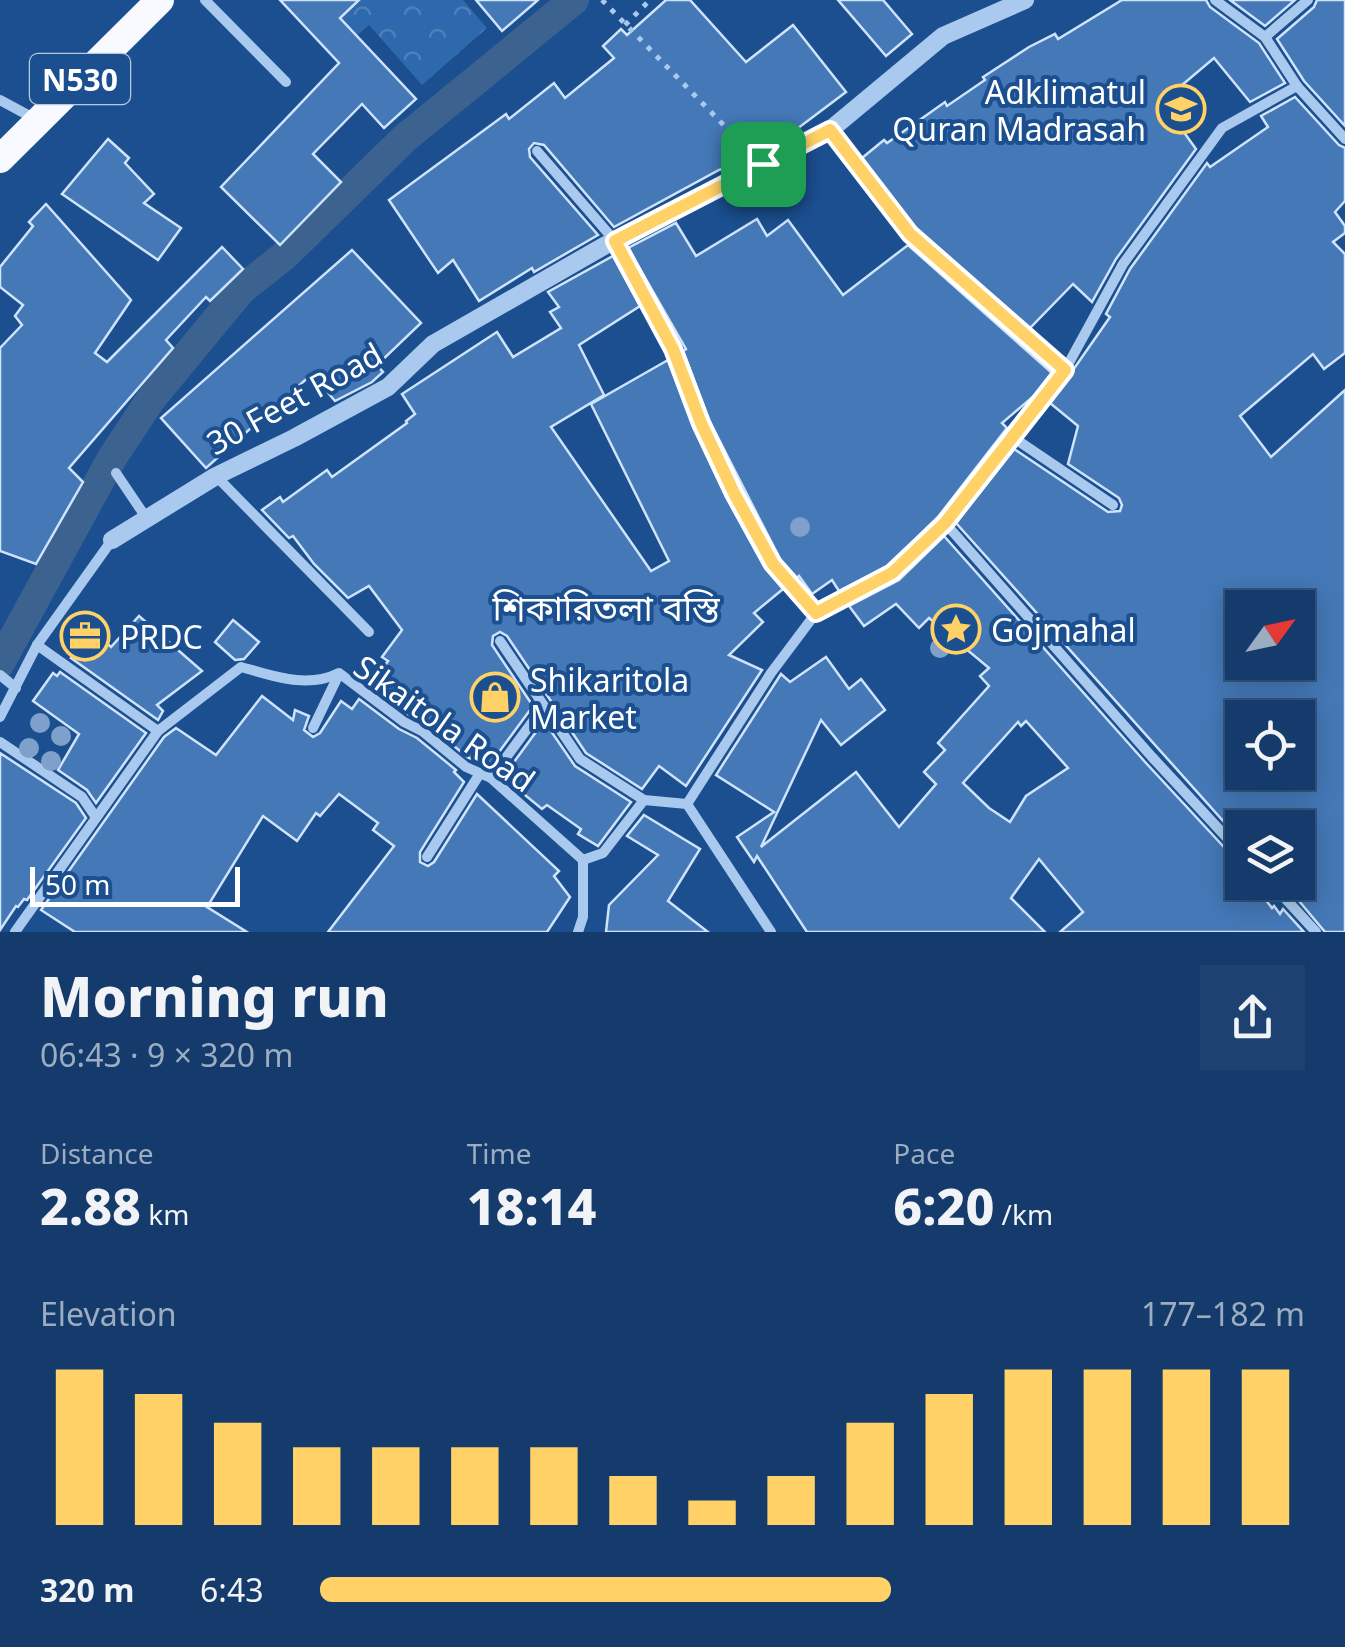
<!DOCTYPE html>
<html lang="en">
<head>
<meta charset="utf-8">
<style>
  body { margin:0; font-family:"Noto Sans","Noto Sans Bengali",sans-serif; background:#1d4271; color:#f1f3f6; height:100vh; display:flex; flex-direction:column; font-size:38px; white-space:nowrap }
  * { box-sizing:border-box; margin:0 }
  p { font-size:32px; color:#9dadc1 }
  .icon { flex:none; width:55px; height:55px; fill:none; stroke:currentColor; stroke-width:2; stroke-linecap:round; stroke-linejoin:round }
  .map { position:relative; height:932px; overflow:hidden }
  .sheet { display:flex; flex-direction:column; background:#143b6b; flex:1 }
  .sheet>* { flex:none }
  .needle { width:65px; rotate:57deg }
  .tools { position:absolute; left:1225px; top:590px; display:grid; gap:20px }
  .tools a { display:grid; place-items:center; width:90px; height:90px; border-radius:0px; background:#143b6b; box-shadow:0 5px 25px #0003,0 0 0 2px #33557e; font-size:50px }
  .scale { position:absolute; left:30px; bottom:25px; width:210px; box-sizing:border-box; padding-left:10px; border:5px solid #fff; border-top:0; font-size:28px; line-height:35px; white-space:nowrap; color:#fff; -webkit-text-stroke:8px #1b4f8f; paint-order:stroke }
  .pin { position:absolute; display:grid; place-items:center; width:85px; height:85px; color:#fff; margin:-42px; border-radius:20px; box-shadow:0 5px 15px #0006 }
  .round { display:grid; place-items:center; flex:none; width:105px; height:105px; border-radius:0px; background:#1d4271 }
  .head { display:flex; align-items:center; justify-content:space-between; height:170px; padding:0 40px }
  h1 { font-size:55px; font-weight:800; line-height:75px }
  .stats { display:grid; grid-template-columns:repeat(3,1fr); gap:15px; height:170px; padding:10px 40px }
  .stats div { display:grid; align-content:center }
  .stats b { font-size:50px; font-weight:800 }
  .stats small { font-size:28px; font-weight:400 }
  .stats p { font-size:28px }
  .chart { height:280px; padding:20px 40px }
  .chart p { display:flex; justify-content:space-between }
  .chart svg { width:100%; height:180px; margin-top:10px; stroke:#ffd166; stroke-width:6 }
  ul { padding:0 40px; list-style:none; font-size:32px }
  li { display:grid; grid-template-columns:160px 120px 1fr; align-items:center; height:75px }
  li i { height:25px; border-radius:12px; background:#ffd166 }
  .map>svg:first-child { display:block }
  .forest { fill:url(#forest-crowns) }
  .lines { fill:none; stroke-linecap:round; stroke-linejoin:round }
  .canal { stroke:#3c6290; stroke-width:30 }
  .building { fill:#4478b7; stroke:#cfe3fa; stroke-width:2.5; fill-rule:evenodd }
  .path { stroke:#a9c9ee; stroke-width:5; stroke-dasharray:5 8; stroke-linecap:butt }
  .minor { stroke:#a9c9ee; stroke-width:10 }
  .tertiary { stroke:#a9c9ee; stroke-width:18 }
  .trunk { stroke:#f8faff; stroke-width:28 }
  .tree { fill:#7ea0ca }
  .route-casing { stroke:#fff; stroke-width:20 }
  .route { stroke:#ffd166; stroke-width:12 }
  .labels { text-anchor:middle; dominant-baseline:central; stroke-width:8; stroke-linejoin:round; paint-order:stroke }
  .shield { fill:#1b4f8f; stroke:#bbcadd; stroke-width:2.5 }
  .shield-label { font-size:30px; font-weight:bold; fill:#fff }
  .poi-label { font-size:32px; fill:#fff; stroke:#1b4f8f; text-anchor:start }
  .street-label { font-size:32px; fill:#fff; stroke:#1b4f8f }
  .neighbourhood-label { font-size:35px; fill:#fff; stroke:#1b4f8f }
</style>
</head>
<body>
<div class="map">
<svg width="1345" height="932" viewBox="0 0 1345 932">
  <defs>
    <pattern id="forest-crowns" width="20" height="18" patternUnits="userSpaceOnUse" patternTransform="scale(2.5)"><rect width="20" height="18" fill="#2e69ad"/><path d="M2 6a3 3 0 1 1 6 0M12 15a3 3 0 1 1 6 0" fill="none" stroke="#4d80b9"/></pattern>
  </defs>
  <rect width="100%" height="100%" fill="#1b4f8f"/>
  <!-- forest -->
  <path class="forest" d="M 348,0 L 463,0 L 487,28 L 422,85 L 369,25 L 333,56 L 312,32 Z"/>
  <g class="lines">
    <!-- canal -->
    <path class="canal" d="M 0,663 L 112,458 L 151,399 L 241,290 L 284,256 L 405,138 L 574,0"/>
  </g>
  <!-- building -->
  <g class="building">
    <path d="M 280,0 L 359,0 L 340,18 L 416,99 L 384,128 L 362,104 L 313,154 L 341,182 L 280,245 L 221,187 L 339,63 Z"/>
    <path d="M 476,0 L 538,0 L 502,31 Z"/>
    <path d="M 666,0 L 690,0 L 746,62 L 793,25 L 846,92 L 781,141 L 759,152 L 753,146 L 732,166 L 719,170 L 614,227 L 544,145 L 534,143 L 529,149 L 530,157 L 598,235 L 534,272 L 532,268 L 479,301 L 453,260 L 438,273 L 389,200 L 506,114 L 509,119 L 554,83 L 565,98 L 614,58 L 603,46 L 621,29 L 627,35 Z"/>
    <path d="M 838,0 L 883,0 L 912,34 L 886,56 Z"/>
    <path d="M 1122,0 L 1206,0 L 1210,7 L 1259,43 L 1285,83 L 1250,102 L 1214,58 L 1162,102 L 1196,149 L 1116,259 L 1092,302 L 1073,284 L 1030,328 L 916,229 L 862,158 L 884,140 L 887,143 L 945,102 L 947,106 L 985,80 L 983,77 L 1029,47 L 1055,34 L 1058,39 Z"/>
    <path d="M 1230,0 L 1295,0 L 1265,26 Z"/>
    <path d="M 1317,0 L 1345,0 L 1345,126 L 1304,81 L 1277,39 L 1314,7 Z"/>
    <path d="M 1295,97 L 1339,145 L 1345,148 L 1345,201 L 1335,212 L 1345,226 L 1345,233 L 1333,242 L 1345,254 L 1345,353 L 1324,369 L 1313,354 L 1240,416 L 1271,457 L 1345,390 L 1345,932 L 1325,932 L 1294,895 L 1307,878 L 1298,867 L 1298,828 L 1242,828 L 1242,842 L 956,523 L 1014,449 L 1108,512 L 1120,511 L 1122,505 L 1119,498 L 1068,464 L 1078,426 L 1050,403 L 1110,317 L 1106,314 L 1130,269 L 1207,163 L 1210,167 L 1268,127 L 1261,116 ZM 1242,608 L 1298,608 L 1298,662 L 1242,662 ZM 1242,718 L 1298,718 L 1298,772 L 1242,772 Z"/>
    <path d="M 108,139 L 129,158 L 125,163 L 154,194 L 144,203 L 181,228 L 158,260 L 62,194 Z"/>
    <path d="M 46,204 L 131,300 L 95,353 L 107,362 L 222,247 L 243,269 L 210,301 L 206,297 L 166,340 L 173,348 L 69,468 L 83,482 L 36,564 L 0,551 L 0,348 L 22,325 L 15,316 L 23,305 L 0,287 L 0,267 L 33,226 L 29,222 Z"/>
    <path d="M 757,219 L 767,236 L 788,220 L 843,295 L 908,245 L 1052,373 L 1035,395 L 1002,423 L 1007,428 L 938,517 L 888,566 L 839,591 L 832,580 L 812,594 L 799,576 L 797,578 L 780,559 L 709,420 L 683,351 L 686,349 L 628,248 L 676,223 L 696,256 Z"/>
    <path d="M 352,250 L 421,323 L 377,365 L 383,372 L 372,382 L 335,401 L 312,374 L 206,468 L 161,418 Z"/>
    <path d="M 613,256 L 640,306 L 579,345 L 604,395 L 551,427 L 651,571 L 669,561 L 591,404 L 668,360 L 693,427 L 726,497 L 765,568 L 783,589 L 754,613 L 763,622 L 729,655 L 762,670 L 686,786 L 659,766 L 642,789 L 586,753 L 507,636 L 500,632 L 493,636 L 492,645 L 533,706 L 488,767 L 467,757 L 428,724 L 409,715 L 370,685 L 388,661 L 382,657 L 402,630 L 369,586 L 348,598 L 314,564 L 293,536 L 289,538 L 262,510 L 280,497 L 283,502 L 327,470 L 332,477 L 407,423 L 406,421 L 415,414 L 402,394 L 497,332 L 513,357 L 561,328 L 550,312 L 559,307 L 548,292 Z"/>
    <path d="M 944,536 L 1146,763 L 1236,860 L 1242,863 L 1242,882 L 1252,882 L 1272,908 L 1274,906 L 1280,914 L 1283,909 L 1304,932 L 1060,932 L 1083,912 L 1039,859 L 1011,898 L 1045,932 L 807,932 L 757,856 L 754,862 L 737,837 L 774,812 L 716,775 L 781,674 L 790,682 L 826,657 L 849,689 L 861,679 L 885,710 L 841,745 L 821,720 L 761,847 L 856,772 L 899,827 L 936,784 L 924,772 L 945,750 L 938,743 L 989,686 L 980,676 L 989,668 L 929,618 L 919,628 L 896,604 L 864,626 L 849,606 L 899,580 ZM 1026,721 L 1068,768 L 1026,796 L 1010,822 L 989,808 L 963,783 L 1018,722 L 1021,726 Z"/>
    <path d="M 139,616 L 202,671 L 157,705 L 163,711 L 158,720 L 71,658 L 94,632 L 111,647 Z"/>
    <path d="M 233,620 L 259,642 L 244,659 L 235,660 L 215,642 Z"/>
    <path d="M 60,672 L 146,733 L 96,803 L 87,790 L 58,770 L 79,734 L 33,701 L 53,673 L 57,676 Z"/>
    <path d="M 262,696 L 293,720 L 295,710 L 309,716 L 304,730 L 313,737 L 320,733 L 341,701 L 352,709 L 359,699 L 399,729 L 417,738 L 456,770 L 454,772 L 464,782 L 420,852 L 420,862 L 428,866 L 434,862 L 477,794 L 559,871 L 554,876 L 570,897 L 547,932 L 328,932 L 394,846 L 373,830 L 378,823 L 339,794 L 320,816 L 316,813 L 297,841 L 263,816 L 207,907 L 247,932 L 75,932 L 41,910 L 164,737 L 176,728 L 216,755 Z"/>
    <path d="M 544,721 L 575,766 L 631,802 L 598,846 L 578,834 L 581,829 L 547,805 L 542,809 L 503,777 Z"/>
    <path d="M 0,753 L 76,803 L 86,818 L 27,900 L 24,899 L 18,907 L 16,906 L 0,930 Z"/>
    <path d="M 644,815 L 700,849 L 668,901 L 708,932 L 606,932 L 609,905 L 658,855 L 627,836 Z"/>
  </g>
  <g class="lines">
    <!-- path -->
    <g class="path">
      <path d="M 602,0 L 746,148"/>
      <path d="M 625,25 L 650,0"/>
    </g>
    <!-- minor -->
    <g class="minor">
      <path d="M 205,0 L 286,82"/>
      <path d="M 1215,0 L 1265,37 L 1297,86 L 1345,139"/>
      <path d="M 1265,37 L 1308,0"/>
      <path d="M 0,100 L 37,120"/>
      <path d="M 830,130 L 910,235 L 1065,370"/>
      <path d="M 537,151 L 615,241 L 673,349 L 701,423 L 734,493 L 773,564 L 816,613"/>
      <path d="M 1011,436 L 1113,505"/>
      <path d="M 116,473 L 147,519"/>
      <path d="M 216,476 L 369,632"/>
      <path d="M 945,523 L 1152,757 L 1242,854"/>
      <path d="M 500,641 L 580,759 L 644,800 L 687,804"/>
      <path d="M 37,645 L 158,731"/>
      <path d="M 0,675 L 16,688"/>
      <path d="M 0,717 L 37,645 L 112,540"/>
      <path d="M 313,728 L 339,674"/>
      <path d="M 0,742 L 82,797 L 95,816"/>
      <path d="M 491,778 L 544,706"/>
      <path d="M 687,804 L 771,673 L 816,613 L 893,573 L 945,523 L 1065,370 L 1123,264 L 1222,128 L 1297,86"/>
      <path d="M 687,804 L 771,932"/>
      <path d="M 427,857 L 479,775"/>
      <path d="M 583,860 L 603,853 L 644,800"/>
      <path d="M 1270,882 L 1316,932"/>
      <path d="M 15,932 L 158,731 L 241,667 C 274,676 307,689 339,673 L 404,722 L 422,731 L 466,767 L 491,778 L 583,860 L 583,917 L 578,932"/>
    </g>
    <!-- tertiary -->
    <path class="tertiary" d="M 112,540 L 216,476 L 294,438 L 388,387 L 433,344 L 604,246 L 830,130 L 943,36 L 1025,0"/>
    <!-- trunk -->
    <path class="trunk" d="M 0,159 L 160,0"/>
  </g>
  <!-- trees -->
  <g class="tree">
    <circle cx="800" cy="527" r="10"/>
    <circle cx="940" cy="648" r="10"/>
    <circle cx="40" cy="723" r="10"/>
    <circle cx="61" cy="736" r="10"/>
    <circle cx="29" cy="748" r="10"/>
    <circle cx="51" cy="761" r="10"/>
  </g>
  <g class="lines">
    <!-- route casing -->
    <g class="route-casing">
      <path id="route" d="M 830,130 L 910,234 L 1065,370 L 945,523 L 892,573 L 816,613 L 773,564 L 734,493 L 701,423 L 673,349 L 615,241 Z"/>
    </g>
    <!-- route -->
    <use href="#route" class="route"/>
  </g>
  <!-- icons -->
  <defs>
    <g id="school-ring" transform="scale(2.5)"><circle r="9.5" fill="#1b4f8f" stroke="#ffd166" stroke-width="1.5"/><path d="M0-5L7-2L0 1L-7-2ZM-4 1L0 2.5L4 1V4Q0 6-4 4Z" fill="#ffd166"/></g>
    <g id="sight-ring" transform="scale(2.5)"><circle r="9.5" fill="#1b4f8f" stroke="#ffd166" stroke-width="1.5"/><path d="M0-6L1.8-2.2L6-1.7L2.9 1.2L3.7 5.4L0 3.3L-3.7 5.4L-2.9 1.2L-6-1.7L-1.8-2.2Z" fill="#ffd166"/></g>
    <g id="office-ring" transform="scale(2.5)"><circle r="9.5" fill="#1b4f8f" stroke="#ffd166" stroke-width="1.5"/><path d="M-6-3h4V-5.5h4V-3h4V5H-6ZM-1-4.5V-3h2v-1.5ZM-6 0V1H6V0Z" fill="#ffd166"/></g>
    <g id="shop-ring" transform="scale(2.5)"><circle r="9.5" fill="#1b4f8f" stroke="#ffd166" stroke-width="1.5"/><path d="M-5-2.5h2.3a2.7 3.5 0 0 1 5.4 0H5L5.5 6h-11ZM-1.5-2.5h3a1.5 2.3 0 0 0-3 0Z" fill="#ffd166"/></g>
  </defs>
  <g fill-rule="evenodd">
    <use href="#school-ring" x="1181" y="109"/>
    <use href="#sight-ring" x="956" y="629"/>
    <use href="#office-ring" x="85" y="636"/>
    <use href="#shop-ring" x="495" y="697"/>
  </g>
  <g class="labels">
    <!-- shield labels -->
    <rect class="shield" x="30" y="54" width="100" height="50" rx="8"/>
    <g class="shield-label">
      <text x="80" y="79">N530</text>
    </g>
    <!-- poi labels -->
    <g class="poi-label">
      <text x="1146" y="91" text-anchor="end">Adklimatul<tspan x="1146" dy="37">Quran Madrasah</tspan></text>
      <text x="991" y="629">Gojmahal</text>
      <text x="120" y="636">PRDC</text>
      <text x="530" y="679">Shikaritola<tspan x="530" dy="37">Market</tspan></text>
    </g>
    <!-- street labels -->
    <g class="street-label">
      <text transform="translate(294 398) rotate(-29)">30 Feet Road</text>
      <text transform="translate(445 723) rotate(35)">Sikaitola Road</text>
    </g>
    <!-- neighbourhood labels -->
    <g class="neighbourhood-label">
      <text x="606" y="607">শিকারিতলা বস্তি</text>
    </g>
  </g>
</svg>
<div class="tools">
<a><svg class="needle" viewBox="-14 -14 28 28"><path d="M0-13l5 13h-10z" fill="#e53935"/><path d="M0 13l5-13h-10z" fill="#9dadc1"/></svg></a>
<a><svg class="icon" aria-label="locate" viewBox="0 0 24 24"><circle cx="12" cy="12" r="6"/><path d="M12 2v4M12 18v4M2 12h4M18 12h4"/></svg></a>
<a><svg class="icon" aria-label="layers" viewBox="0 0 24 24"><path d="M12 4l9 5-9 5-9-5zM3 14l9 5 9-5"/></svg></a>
</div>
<div class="scale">50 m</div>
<div class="pin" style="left:763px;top:164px;background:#1e9e55"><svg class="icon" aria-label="arrive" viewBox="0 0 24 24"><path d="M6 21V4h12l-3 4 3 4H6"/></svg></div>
</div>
<section class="sheet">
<div class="head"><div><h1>Morning run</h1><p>06:43 · 9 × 320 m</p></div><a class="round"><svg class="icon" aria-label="share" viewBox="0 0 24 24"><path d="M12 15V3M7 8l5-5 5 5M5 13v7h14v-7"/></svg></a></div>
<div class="stats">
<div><p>Distance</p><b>2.88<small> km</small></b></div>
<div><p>Time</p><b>18:14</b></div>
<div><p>Pace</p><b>6:20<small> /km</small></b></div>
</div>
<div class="chart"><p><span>Elevation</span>177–182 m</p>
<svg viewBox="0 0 160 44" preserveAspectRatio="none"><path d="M5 44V6M15 44V12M25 44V19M35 44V25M45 44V25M55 44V25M65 44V25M75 44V32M85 44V38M95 44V32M105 44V19M115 44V12M125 44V6M135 44V6M145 44V6M155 44V6"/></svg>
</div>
<ul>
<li><b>320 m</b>6:43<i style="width:58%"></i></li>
</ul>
</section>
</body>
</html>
